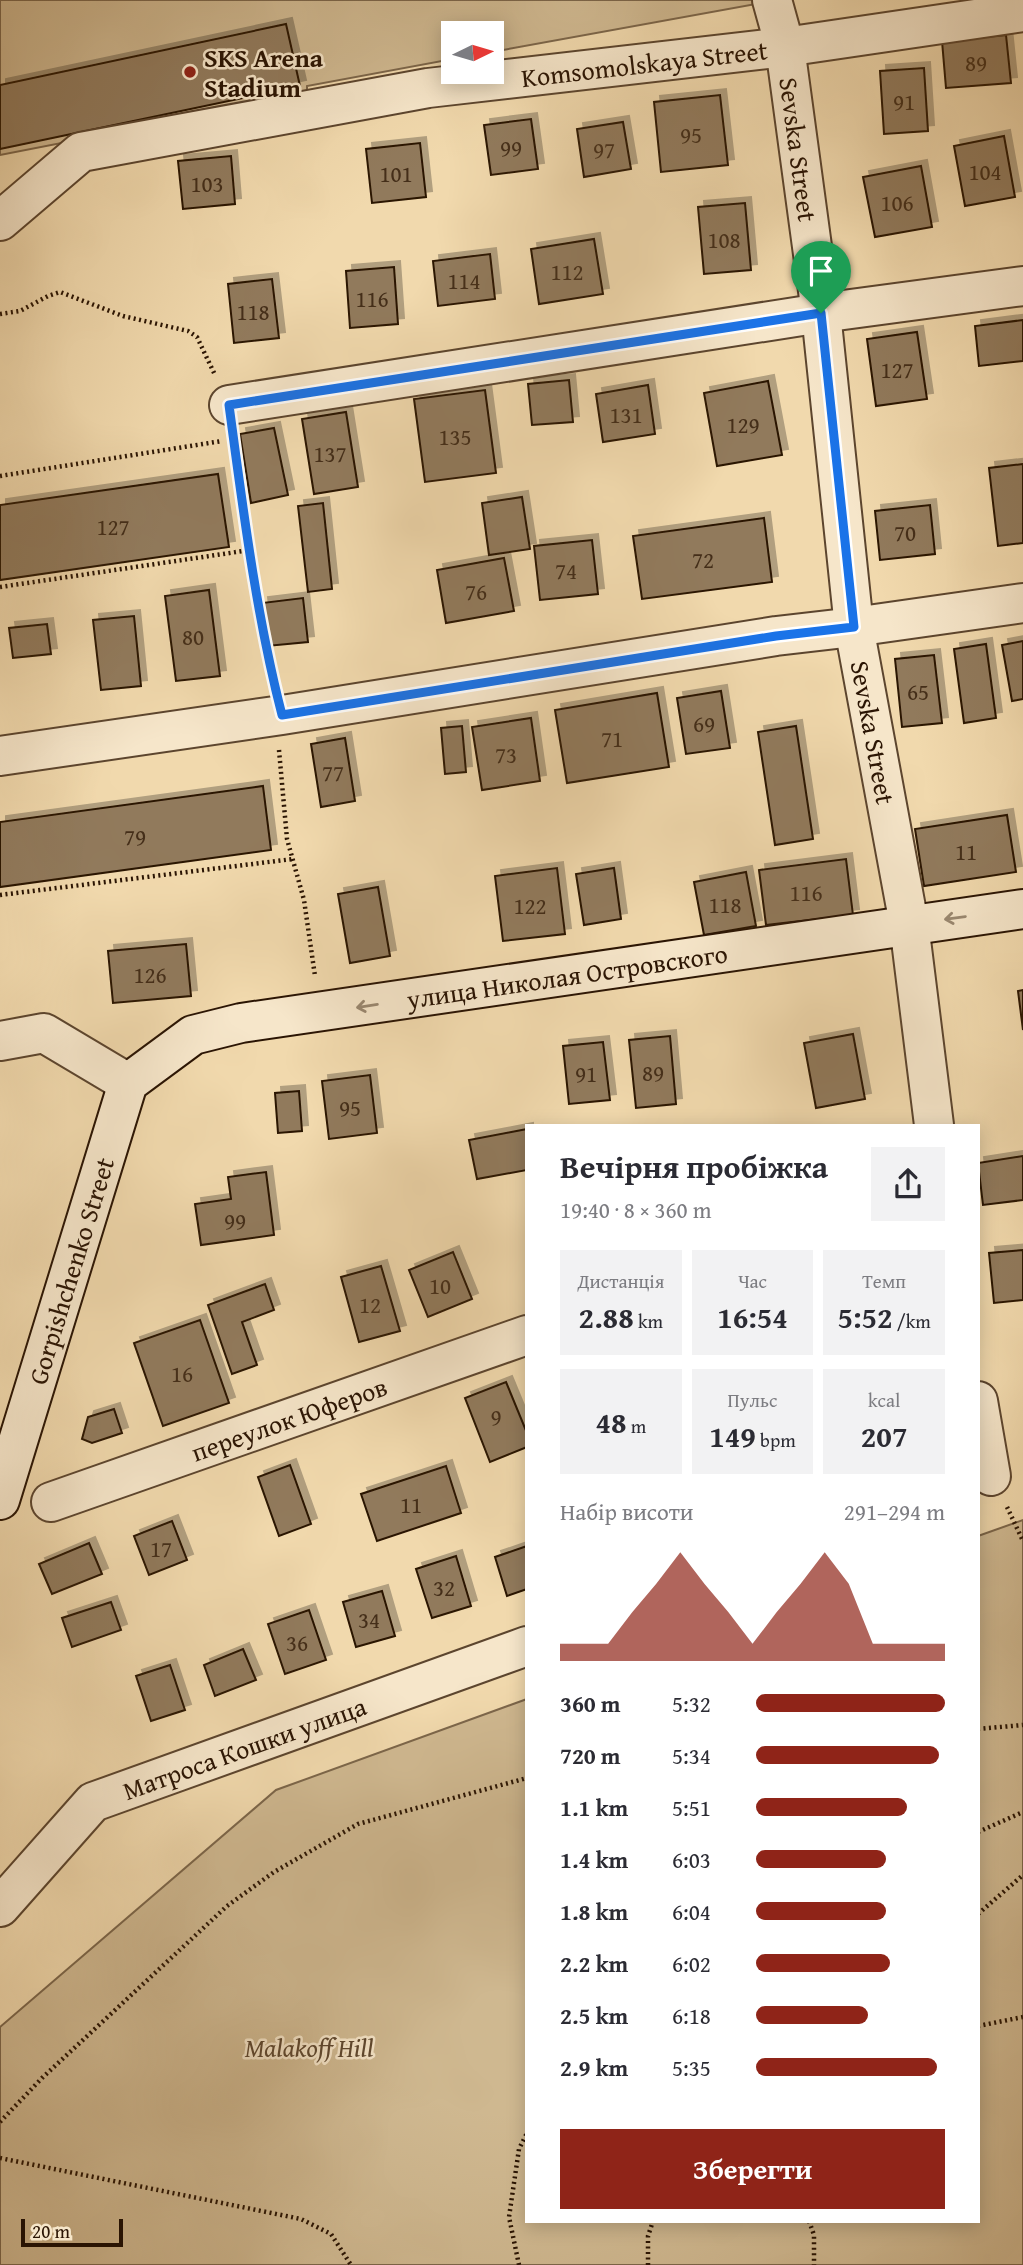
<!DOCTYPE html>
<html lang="uk">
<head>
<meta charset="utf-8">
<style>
  body { margin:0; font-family:"Gentium Book Plus",serif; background:#f2f2f3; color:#2b2b33; height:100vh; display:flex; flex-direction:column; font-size:26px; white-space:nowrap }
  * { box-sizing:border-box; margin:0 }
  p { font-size:23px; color:#7c7c81 }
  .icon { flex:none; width:38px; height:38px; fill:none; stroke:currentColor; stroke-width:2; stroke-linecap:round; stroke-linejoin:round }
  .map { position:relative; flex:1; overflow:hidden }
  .drawer { position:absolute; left:525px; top:1124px; width:455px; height:1099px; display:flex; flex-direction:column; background:#fff; border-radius:0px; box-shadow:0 4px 18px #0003 }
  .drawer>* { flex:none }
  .needle { width:46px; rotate:85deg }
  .tools { position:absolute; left:441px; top:21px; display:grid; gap:14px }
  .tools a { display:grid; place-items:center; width:63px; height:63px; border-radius:0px; background:#fff; box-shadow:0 4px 18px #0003; font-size:35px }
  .scale { position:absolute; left:21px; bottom:18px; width:102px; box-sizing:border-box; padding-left:7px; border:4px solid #2a1403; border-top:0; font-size:19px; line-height:24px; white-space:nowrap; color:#2a1403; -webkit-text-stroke:5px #f6e6ca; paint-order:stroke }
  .pin { position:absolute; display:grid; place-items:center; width:60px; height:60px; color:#fff; margin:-72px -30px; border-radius:50% 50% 50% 0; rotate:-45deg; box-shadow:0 0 7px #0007 }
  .pin .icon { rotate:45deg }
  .round { display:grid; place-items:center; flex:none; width:74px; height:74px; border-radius:0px; background:#f2f2f3 }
  .overview { display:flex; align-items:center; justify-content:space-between; height:119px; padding:0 35px }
  h1 { font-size:32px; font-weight:700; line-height:52px }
  .metrics { display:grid; grid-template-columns:repeat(3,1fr); gap:10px; height:119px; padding:7px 35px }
  .metrics div { display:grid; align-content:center; border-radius:0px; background:#f2f2f3; text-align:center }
  .metrics b { font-size:30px; font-weight:700 }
  .metrics small { font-size:19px; font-weight:400 }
  .metrics p { font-size:19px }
  .chart { height:196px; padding:14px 35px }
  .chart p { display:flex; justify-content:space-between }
  .chart svg { width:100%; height:126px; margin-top:7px; fill:#8f2418; opacity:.7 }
  .primary-button { display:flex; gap:14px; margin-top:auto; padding:14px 35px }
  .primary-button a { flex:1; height:80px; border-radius:0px; background:#8f2418; color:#fff; font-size:28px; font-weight:700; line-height:80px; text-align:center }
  ul { padding:0 35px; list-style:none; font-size:23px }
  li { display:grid; grid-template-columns:112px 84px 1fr; align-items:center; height:52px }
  li i { height:18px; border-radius:9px; background:#8f2418 }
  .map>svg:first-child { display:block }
  .green { fill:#cfb890; stroke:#7c664a; stroke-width:2 }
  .building { fill:#917a5b; stroke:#2a1403; stroke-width:2; filter:url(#shadow) }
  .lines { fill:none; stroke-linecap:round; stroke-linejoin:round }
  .street-casing { stroke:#5c452e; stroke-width:42 }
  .secondary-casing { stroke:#2a1403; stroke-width:42 }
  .path { stroke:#2a1403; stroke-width:4.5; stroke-dasharray:2 3.5; stroke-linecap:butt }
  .street { stroke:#f6e6ca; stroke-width:38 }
  .secondary { stroke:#f6e6ca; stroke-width:38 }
  .oneway { stroke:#9a8870 }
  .route-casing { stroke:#fff; stroke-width:14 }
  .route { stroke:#1a73e8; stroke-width:9 }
  .poi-dot { fill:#8f2418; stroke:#f6e6ca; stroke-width:2.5 }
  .labels { text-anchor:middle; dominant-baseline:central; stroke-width:5; stroke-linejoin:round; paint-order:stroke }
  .number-label { font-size:23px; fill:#442e19 }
  .poi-label { font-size:26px; font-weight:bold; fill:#2a1403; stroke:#f6e6ca; text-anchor:start }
  .street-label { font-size:26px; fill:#2a1403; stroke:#f6e6ca }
  .park-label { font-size:26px; font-style:italic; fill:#5c452d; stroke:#f6e6ca }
</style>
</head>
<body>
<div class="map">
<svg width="1023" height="2265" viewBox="0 0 1023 2265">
  <defs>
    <filter id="shadow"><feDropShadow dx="6" dy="-6" stdDeviation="0" flood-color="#0004"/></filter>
  </defs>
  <rect width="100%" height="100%" fill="#f1d9ad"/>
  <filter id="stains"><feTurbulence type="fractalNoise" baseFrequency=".00286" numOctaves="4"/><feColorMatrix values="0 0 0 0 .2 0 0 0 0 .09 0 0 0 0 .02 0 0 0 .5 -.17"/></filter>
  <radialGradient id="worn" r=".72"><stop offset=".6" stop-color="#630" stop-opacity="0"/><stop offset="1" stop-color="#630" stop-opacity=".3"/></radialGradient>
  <!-- green -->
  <g class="green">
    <path d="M 0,0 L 755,0 L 756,4 L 492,52 L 492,33 L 453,33 L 453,59 L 307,86 L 307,95 L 0,155 Z"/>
    <path d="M 1023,1520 L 1023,2265 L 0,2265 L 0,2027 L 276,1790 L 527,1699 L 527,2221 L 978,2221 L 978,1536 Z"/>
  </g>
  <!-- building -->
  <g class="building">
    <path d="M 286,24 L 300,86 L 0,149 L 0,85 Z"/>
    <path d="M 1006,35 L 1011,83 L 946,88 L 942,41 Z"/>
    <path d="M 924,68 L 928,131 L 884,134 L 880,71 Z"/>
    <path d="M 720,95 L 728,165 L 661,172 L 654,102 Z"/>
    <path d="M 531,119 L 538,169 L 491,175 L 484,125 Z"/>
    <path d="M 623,122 L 631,169 L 584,177 L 577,129 Z"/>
    <path d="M 1004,136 L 1015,197 L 965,206 L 954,146 Z"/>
    <path d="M 420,143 L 426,197 L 372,203 L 366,149 Z"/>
    <path d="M 231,156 L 235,204 L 183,209 L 178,161 Z"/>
    <path d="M 921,166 L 932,227 L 875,237 L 863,177 Z"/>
    <path d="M 745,203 L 751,270 L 704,274 L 698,207 Z"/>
    <path d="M 594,239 L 603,294 L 539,304 L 531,249 Z"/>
    <path d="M 490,254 L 495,299 L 438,306 L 433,261 Z"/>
    <path d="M 394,267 L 398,324 L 350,328 L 346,271 Z"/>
    <path d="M 272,279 L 279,338 L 234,343 L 228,284 Z"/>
    <path d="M 1023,320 L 1023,361 L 979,366 L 975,326 Z"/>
    <path d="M 917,332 L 927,399 L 876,406 L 867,339 Z"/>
    <path d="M 569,380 L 573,422 L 532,425 L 528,384 Z"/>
    <path d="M 768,381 L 782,455 L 717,466 L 704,393 Z"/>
    <path d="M 648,385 L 655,434 L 603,442 L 596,394 Z"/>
    <path d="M 485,390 L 496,473 L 425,482 L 414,399 Z"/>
    <path d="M 346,412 L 358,487 L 314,494 L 302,419 Z"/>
    <path d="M 274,428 L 288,495 L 251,503 L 240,434 Z"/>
    <path d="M 1023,464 L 1023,543 L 998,546 L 989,468 Z"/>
    <path d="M 218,474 L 229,547 L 0,580 L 0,505 Z"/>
    <path d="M 522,497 L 530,549 L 489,555 L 482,503 Z"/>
    <path d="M 323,503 L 332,589 L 308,592 L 298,506 Z"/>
    <path d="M 930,505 L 935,554 L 880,560 L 875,511 Z"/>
    <path d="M 764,518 L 772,582 L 642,599 L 633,536 Z"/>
    <path d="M 592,540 L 598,594 L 540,600 L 534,546 Z"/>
    <path d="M 504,558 L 514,611 L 446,623 L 437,570 Z"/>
    <path d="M 209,590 L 220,676 L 176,681 L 165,596 Z"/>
    <path d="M 303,598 L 308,642 L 267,646 L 262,603 Z"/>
    <path d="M 134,616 L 141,686 L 101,690 L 93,620 Z"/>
    <path d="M 47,624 L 51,654 L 13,658 L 9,628 Z"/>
    <path d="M 1023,641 L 1023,699 L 1012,701 L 1002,645 Z"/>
    <path d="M 986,644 L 996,718 L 964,723 L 954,649 Z"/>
    <path d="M 934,655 L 942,723 L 902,727 L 895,659 Z"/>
    <path d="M 721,691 L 730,748 L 686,754 L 677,698 Z"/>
    <path d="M 657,693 L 669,767 L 567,783 L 555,710 Z"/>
    <path d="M 531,718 L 540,781 L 482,790 L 472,727 Z"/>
    <path d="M 462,726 L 466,772 L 445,774 L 441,728 Z"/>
    <path d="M 796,726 L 813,839 L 775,845 L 758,732 Z"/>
    <path d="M 345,738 L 355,801 L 321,807 L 311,744 Z"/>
    <path d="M 263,786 L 271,850 L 0,887 L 0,822 Z"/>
    <path d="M 1007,815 L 1016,872 L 924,886 L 915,829 Z"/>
    <path d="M 846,859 L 853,915 L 766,925 L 759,870 Z"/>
    <path d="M 557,868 L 565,934 L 503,941 L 495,876 Z"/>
    <path d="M 614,868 L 621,919 L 584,925 L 576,874 Z"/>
    <path d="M 746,872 L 756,926 L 704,935 L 694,882 Z"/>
    <path d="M 378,887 L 390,956 L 350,963 L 338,894 Z"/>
    <path d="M 186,944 L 191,996 L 113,1003 L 108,951 Z"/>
    <path d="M 1023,990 L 1023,1030 L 1018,991 Z"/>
    <path d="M 853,1034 L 865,1099 L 816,1108 L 804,1043 Z"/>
    <path d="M 670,1036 L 676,1104 L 636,1108 L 629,1040 Z"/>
    <path d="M 603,1042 L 610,1100 L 569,1104 L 563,1046 Z"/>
    <path d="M 370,1075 L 377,1133 L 329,1139 L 322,1081 Z"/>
    <path d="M 299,1091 L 302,1131 L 278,1133 L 275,1093 Z"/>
    <path d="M 527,1129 L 527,1170 L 477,1179 L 469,1140 Z"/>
    <path d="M 1023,1156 L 1023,1200 L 983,1205 L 978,1163 Z"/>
    <path d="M 266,1172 L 274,1235 L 201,1245 L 195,1204 L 231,1199 L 228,1177 Z"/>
    <path d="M 1023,1250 L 1023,1300 L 994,1303 L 989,1253 Z"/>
    <path d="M 453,1252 L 472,1299 L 428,1317 L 409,1270 Z"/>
    <path d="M 381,1266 L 400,1331 L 359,1342 L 341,1277 Z"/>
    <path d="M 265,1284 L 274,1310 L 242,1322 L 257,1365 L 232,1374 L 208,1305 Z"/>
    <path d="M 200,1320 L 229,1403 L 163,1426 L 134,1343 Z"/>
    <path d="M 506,1382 L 527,1433 L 527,1447 L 490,1462 L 465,1398 Z"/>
    <path d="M 114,1409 L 122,1433 L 92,1443 L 82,1439 L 88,1417 Z"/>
    <path d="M 290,1465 L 311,1524 L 279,1536 L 258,1477 Z"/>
    <path d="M 446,1466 L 461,1513 L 377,1541 L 361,1494 Z"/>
    <path d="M 172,1521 L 187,1560 L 149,1575 L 134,1536 Z"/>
    <path d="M 89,1543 L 102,1574 L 52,1594 L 39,1564 Z"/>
    <path d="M 527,1546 L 527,1589 L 507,1596 L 495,1557 Z"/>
    <path d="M 456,1556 L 471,1606 L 432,1618 L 416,1569 Z"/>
    <path d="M 382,1591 L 395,1636 L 356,1647 L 343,1602 Z"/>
    <path d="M 111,1602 L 121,1630 L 72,1647 L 62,1618 Z"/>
    <path d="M 309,1610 L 326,1660 L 285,1674 L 268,1624 Z"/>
    <path d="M 243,1649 L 256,1680 L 215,1696 L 204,1665 Z"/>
    <path d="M 170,1665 L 185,1710 L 151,1721 L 136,1676 Z"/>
  </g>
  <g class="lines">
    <!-- street casing -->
    <g class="street-casing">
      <g id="street">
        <path id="s1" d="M 772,0 L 785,47 L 821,313 L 854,627 L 909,924 L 934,1125"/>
        <path id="s2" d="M 0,221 L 81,152 L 428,88 L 785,47 L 1023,12"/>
        <path d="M 229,405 L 821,313 L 1023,286"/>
        <path d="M 0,756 L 282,715 L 776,636 L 854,627 L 1023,603"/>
        <path d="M 0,1041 L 44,1033 L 128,1083"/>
        <path d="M 978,1401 L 991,1476"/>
        <path id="s3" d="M 51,1502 L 527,1335"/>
        <path id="s4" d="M 0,1907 L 93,1802 L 527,1646"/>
      </g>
    </g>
    <!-- secondary casing -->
    <g class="secondary-casing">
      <g id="secondary">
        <path id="s5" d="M 0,1500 L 128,1083 L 193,1035 L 241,1023 L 1023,909"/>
      </g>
    </g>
    <!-- path -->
    <g class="path">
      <path d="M 0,314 L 20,311 L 48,296 L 60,292 L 123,316 L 188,331 L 197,337 L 215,375"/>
      <path d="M 233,440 L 257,599 L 273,680"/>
      <path d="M 0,476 L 222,441"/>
      <path d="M 0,587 L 250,550"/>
      <path d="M 279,750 L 287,839 L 304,900 L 315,976"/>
      <path d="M 0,895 L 293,859"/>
      <path d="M 1007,1507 L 1023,1541"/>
      <path d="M 978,1729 L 1023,1725"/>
      <path d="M 978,1832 L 1023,1812"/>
      <path d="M 978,1914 L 1023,1875"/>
      <path d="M 978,2026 L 1023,2017"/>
      <path d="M 0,2122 L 42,2078 L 227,1906 L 274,1872 L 358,1824 L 527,1778"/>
      <path d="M 0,2158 L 301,2219 L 331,2234 L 351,2265"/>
      <path d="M 809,2221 L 814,2235 L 814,2265"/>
      <path d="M 519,2265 L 509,2217 L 519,2149 L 527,2133"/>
      <path d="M 648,2265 L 648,2236 L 653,2221"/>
    </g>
    <!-- street -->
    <use href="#street" class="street"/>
    <!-- secondary -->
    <use href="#secondary" class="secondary"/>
  </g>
  <!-- one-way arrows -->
  <defs><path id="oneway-shaft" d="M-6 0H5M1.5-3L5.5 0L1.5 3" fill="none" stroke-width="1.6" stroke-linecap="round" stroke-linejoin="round" transform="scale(1.75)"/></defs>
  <g class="oneway">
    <use href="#oneway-shaft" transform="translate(955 918) rotate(172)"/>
    <use href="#oneway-shaft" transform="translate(367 1006) rotate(171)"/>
  </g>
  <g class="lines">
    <!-- route casing -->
    <g class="route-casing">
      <path id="route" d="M 821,313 L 854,627 L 776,636 L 282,715 C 256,614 243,509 229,405 Z"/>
    </g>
    <!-- route -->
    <use href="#route" class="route"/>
  </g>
  <!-- markers -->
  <circle class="poi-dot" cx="190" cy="72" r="7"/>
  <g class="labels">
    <!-- number labels -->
    <g class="number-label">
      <text x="976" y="62">89</text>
      <text x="904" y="101">91</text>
      <text x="691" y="134">95</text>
      <text x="511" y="147">99</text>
      <text x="604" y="149">97</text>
      <text x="985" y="171">104</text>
      <text x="396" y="173">101</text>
      <text x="207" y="183">103</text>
      <text x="897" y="202">106</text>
      <text x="724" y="239">108</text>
      <text x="567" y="271">112</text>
      <text x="464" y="280">114</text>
      <text x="372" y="298">116</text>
      <text x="253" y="311">118</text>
      <text x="897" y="369">127</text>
      <text x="626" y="414">131</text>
      <text x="743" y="424">129</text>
      <text x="455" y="436">135</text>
      <text x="330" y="453">137</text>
      <text x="113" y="526">127</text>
      <text x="905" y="532">70</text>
      <text x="703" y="559">72</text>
      <text x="566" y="570">74</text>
      <text x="476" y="591">76</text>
      <text x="193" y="636">80</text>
      <text x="918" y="691">65</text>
      <text x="704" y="723">69</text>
      <text x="612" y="738">71</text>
      <text x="506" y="754">73</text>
      <text x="333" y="772">77</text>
      <text x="135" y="836">79</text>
      <text x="966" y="851">11</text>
      <text x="806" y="892">116</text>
      <text x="725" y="904">118</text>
      <text x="530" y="905">122</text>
      <text x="150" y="974">126</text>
      <text x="653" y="1072">89</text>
      <text x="586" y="1073">91</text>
      <text x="350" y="1107">95</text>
      <text x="235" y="1220">99</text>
      <text x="440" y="1285">10</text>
      <text x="370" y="1304">12</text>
      <text x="182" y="1373">16</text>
      <text x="496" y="1416">9</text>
      <text x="411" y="1504">11</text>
      <text x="161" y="1548">17</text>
      <text x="444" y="1587">32</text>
      <text x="369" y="1619">34</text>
      <text x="297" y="1642">36</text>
    </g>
    <!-- poi labels -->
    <g class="poi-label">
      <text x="204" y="57">SKS Arena<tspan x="204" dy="30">Stadium</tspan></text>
    </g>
    <!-- street labels -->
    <g class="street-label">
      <text stroke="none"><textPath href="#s2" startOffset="677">Komsomolskaya Street</textPath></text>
      <text stroke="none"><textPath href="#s1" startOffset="152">Sevska Street</textPath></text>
      <text stroke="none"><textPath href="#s1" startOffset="740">Sevska Street</textPath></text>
      <text stroke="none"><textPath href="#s5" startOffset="896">улица Николая Островского</textPath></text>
      <text stroke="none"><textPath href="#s5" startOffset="240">Gorpishchenko Street</textPath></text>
      <text stroke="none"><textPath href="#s3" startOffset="252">переулок Юферов</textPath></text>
      <text stroke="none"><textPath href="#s4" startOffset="301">Матроса Кошки улица</textPath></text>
    </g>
    <!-- park labels -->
    <g class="park-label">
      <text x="309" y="2047">Malakoff Hill</text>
    </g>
  </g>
  <rect width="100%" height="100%" filter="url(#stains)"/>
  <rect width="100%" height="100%" fill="url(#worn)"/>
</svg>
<div class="tools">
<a><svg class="needle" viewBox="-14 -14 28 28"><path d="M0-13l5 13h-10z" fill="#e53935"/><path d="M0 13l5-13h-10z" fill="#7c7c81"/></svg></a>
</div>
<div class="scale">20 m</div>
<div class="pin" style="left:821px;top:313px;background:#1e9e55"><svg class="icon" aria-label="arrive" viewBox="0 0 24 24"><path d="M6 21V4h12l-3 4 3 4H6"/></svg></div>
<section class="drawer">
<div class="overview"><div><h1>Вечірня пробіжка</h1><p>19:40 · 8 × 360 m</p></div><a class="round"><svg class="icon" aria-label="share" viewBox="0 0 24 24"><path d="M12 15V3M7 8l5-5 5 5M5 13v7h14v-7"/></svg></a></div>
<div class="metrics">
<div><p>Дистанція</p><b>2.88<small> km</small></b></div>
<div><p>Час</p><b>16:54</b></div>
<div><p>Темп</p><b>5:52<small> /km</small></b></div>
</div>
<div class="metrics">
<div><b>48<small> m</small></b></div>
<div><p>Пульс</p><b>149<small> bpm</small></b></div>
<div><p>kcal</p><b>207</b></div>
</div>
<div class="chart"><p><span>Набір висоти</span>291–294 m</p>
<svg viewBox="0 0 160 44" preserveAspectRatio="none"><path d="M0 44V38L10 38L20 38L30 27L40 17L50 6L60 17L70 27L80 38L90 27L100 17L110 6L120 17L130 38L140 38L150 38L160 38V44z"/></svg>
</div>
<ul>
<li><b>360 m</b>5:32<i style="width:100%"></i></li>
<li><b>720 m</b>5:34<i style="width:97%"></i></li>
<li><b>1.1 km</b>5:51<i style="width:80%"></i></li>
<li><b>1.4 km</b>6:03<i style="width:69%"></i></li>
<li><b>1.8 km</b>6:04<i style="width:69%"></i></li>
<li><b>2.2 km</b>6:02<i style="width:71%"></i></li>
<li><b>2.5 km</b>6:18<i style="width:59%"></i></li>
<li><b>2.9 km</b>5:35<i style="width:96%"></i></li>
</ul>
<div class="primary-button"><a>Зберегти</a></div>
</section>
</div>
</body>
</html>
